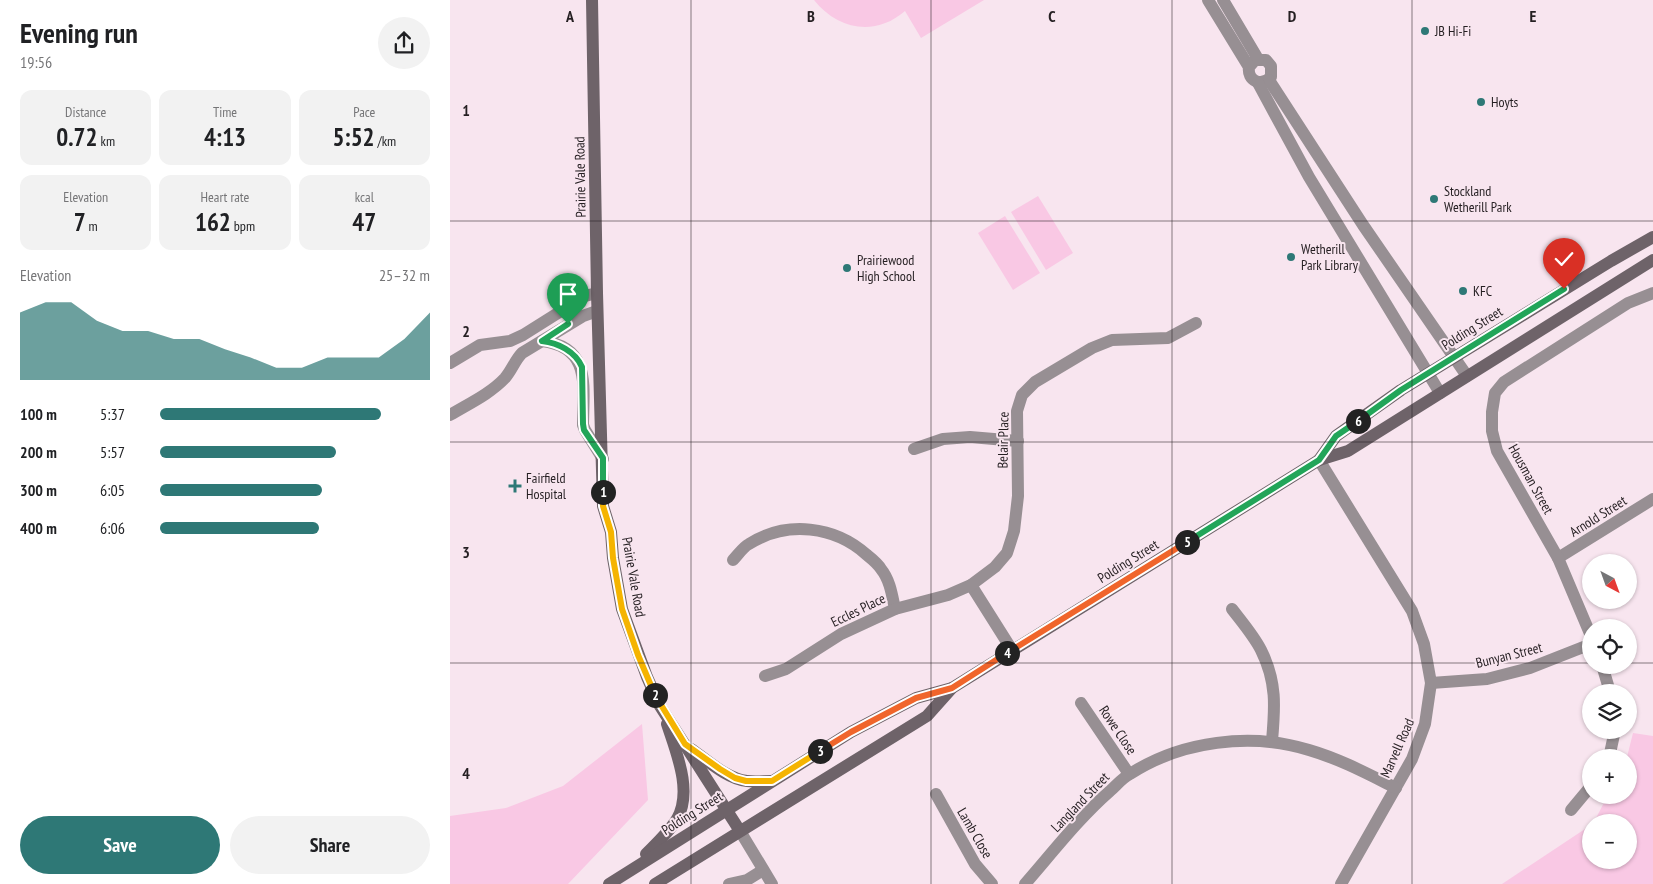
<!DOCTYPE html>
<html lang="en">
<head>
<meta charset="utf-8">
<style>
  body { margin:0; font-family:"PT Sans Narrow",sans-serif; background:#f2f2f2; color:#202124; height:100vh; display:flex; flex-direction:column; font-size:19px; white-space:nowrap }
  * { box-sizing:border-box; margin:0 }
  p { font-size:16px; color:#757577 }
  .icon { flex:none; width:28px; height:28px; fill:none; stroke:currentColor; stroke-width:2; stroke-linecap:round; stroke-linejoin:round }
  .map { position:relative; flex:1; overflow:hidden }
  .details { display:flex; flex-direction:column; background:#fff; width:450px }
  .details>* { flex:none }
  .needle { width:32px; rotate:139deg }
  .fabs { position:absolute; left:1132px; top:554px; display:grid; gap:10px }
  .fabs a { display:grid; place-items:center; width:55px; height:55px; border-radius:50%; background:#fff; box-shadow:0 1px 4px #0004; font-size:25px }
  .pin { position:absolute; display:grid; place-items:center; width:42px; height:42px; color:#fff; margin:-51px -21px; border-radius:50% 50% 50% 0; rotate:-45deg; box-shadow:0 0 5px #0007 }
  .pin .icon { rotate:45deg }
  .km { position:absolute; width:25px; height:25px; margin:-12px; border-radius:50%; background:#222; color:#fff; font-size:14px; line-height:25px; text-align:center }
  .round { display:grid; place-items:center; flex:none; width:52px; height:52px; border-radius:26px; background:#f2f2f2 }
  .headline { display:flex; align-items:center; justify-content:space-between; height:85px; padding:0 20px }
  h1 { font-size:28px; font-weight:700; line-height:38px }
  .figures { display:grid; grid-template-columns:repeat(3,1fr); gap:8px; height:85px; padding:5px 20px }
  .figures div { display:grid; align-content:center; border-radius:12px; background:#f2f2f2; text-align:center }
  .figures b { font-size:25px; font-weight:700 }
  .figures small { font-size:14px; font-weight:400 }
  .figures p { font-size:14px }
  .chart { height:140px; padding:10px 20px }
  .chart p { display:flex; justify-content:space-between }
  .chart svg { width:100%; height:90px; margin-top:5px; fill:#2e7876; opacity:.7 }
  .primary-button { display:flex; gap:10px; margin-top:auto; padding:10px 20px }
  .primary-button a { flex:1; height:58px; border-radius:30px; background:#2e7876; color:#fff; font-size:20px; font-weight:700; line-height:58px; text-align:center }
  .primary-button a+a { background:#f2f2f2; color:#202124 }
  ul { padding:0 20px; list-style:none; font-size:16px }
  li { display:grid; grid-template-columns:80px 60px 1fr; align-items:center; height:38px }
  li i { height:12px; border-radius:6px; background:#2e7876 }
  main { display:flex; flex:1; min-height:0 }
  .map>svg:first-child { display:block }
  .green { fill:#f9c8e4 }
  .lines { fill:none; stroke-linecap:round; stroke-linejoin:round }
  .minor { stroke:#978f93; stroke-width:12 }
  .tertiary { stroke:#978f93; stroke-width:12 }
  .secondary { stroke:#6e6369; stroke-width:12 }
  .split-1-casing { stroke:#fff; stroke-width:10 }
  .split-2-casing { stroke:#fff; stroke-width:10 }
  .split-3-casing { stroke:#fff; stroke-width:10 }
  .split-4-casing { stroke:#fff; stroke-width:10 }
  .split-5-casing { stroke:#fff; stroke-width:10 }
  .split-6-casing { stroke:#fff; stroke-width:10 }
  .split-7-casing { stroke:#fff; stroke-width:10 }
  .split-1 { stroke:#22a559; stroke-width:6 }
  .split-2 { stroke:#f5b400; stroke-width:6 }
  .split-3 { stroke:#f5b400; stroke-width:6 }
  .split-4 { stroke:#f0652b; stroke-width:6 }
  .split-5 { stroke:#f0652b; stroke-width:6 }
  .split-6 { stroke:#22a559; stroke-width:6 }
  .split-7 { stroke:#22a559; stroke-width:6 }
  .grid { fill:none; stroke:#251f22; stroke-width:1; stroke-opacity:0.55 }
  .poi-dot { fill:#2e7876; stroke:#f8e5ef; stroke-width:2 }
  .labels { text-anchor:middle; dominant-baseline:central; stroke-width:4; stroke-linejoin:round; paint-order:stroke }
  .poi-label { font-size:14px; fill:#251f22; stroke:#f8e5ef; text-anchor:start }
  .street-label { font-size:14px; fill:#251f22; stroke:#f8e5ef }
  .grid-label { font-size:16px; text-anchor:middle; font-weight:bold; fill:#251f22; stroke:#f8e5ef; stroke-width:4; stroke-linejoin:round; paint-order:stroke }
</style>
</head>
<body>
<main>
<section class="details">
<div class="headline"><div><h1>Evening run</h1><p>19:56</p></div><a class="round"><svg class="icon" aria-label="share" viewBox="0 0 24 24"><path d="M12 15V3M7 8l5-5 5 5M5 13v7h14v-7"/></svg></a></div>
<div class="figures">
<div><p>Distance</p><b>0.72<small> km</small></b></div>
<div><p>Time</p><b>4:13</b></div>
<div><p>Pace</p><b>5:52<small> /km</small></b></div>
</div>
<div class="figures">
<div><p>Elevation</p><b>7<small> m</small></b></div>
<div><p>Heart rate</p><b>162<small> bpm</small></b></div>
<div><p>kcal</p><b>47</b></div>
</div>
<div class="chart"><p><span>Elevation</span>25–32 m</p>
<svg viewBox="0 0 160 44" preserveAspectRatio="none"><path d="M0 44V11L10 6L20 6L30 15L40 20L50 20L60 24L70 24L80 29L90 33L100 38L110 38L120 33L130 33L140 33L150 24L160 11V44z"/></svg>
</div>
<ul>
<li><b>100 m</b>5:37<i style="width:82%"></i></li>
<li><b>200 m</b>5:57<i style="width:65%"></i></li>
<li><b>300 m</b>6:05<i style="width:60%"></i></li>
<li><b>400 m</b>6:06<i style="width:59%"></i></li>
</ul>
<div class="primary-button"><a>Save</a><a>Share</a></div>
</section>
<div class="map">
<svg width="1203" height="884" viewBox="0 0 1203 884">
  <rect width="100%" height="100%" fill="#f8e5ef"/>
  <!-- green -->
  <g class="green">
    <path d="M 364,0 L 534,0 L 471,38 L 455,11 C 425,37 388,30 364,0 Z"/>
    <path d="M 588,196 L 623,253 L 596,270 L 561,212 Z"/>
    <path d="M 555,216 L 590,273 L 563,290 L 528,233 Z"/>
    <path d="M 192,724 L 198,800 L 118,884 L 0,884 L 0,816 L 56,808 L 113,786 Z"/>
    <path d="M 1183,733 L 1203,736 L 1203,884 L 1052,884 L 1141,825 L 1141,860 L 1179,860 L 1179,822 L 1144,822 L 1158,795 L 1179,795 L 1179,758 L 1177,757 Z"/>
  </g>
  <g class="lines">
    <!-- minor -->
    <g class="minor">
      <path d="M 758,0 L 799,67 C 797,81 811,87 821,77 L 821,66 L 816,60 L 805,60 L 799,67"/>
      <path d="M 773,0 L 808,59"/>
      <path d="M 819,80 L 913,225 L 1017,376"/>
      <path d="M 808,83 L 859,177 L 990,393"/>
      <path d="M 92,341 C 142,347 133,387 133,425 L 135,430 L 153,459"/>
      <path d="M 0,363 L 30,345 L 60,341 L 73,335 L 135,296 L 147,293"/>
      <path d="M 0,415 C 18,404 40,394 55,378 C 62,370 65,360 72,353 L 133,316 L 147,311"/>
      <path d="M 464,449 L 493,439 L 520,437 L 568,441"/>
      <path d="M 869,460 L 962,611 L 974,644 L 981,683 L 975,724 L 962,759 L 891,884"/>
      <path d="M 1108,558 L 1203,499"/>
      <path d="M 283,560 C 288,555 293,547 299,544 C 337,520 385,526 417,555 C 422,559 428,564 431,569 C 440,580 442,595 445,609"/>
      <path d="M 521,585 L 562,650"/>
      <path d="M 782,609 C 792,622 804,636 811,650 C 827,682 825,707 822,741"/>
      <path d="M 1141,636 L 1108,558 L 1047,451 L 1042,431 L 1042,412 L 1045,393 L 1054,382 L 1178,303 L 1203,293"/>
      <path d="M 1152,665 L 1160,692"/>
      <path d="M 315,676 L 336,669 L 391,634 L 445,609 L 498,595 L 521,585 L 545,567 L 557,553 L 564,531 L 568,496 L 567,411 L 572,395 L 585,382 L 642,348 L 662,340 L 718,338 L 746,323"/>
      <path d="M 981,683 L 1037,679 L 1080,668 L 1141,644"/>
      <path d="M 631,703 L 679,774"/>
      <path d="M 1159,758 L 1165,730"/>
      <path d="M 486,794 L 525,864 L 542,884"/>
      <path d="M 1121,810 L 1141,786"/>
      <path d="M 279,884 L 297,880 L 313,870"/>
      <path d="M 575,884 C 603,852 628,819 660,791 C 666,786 672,778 680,774 C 731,741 801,732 859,750 C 890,759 918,774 946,788"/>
    </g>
    <!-- tertiary -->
    <path class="tertiary" d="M 290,831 L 322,884"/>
    <!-- secondary -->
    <g class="secondary">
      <path d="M 142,0 L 147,293 L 153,506 L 161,532 L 163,558 L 172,609 L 197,677 L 210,706 L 290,831"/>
      <path d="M 869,460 L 886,436 L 951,390 L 1161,261 L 1203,237"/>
      <path d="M 241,749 C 257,760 277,779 297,781 C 305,782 314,781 322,781"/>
      <path d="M 196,854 C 207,843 219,832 227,819 C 243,791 226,752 217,724"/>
      <path d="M 159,884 L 401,732 L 466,698 L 502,688"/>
      <path d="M 205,884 L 477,716 L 502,688 L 869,460 L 898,451 L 1203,260"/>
    </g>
  </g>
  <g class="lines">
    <!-- split-1 casing -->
    <g class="split-1-casing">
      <path id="split-1" d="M 118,324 L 92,341 C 108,343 125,351 132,367 L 133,424 L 134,430 L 153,458 L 153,492"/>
    </g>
    <!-- split-2 casing -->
    <g class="split-2-casing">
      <path id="split-2" d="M 153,492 L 153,506 L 161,532 L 163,558 L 172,609 L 188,655 L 205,695"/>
    </g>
    <!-- split-3 casing -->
    <g class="split-3-casing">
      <path id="split-3" d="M 205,695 L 235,744 L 270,769 L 285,778 L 296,781 L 322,781 L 370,751"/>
    </g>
    <!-- split-4 casing -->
    <g class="split-4-casing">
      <path id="split-4" d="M 370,751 L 401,732 L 466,698 L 502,688 L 557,653"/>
    </g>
    <!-- split-5 casing -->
    <g class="split-5-casing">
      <path id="split-5" d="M 557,653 L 737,542"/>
    </g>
    <!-- split-6 casing -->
    <g class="split-6-casing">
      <path id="split-6" d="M 737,542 L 869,460 L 886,436 L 908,421"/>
    </g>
    <!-- split-7 casing -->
    <g class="split-7-casing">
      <path id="split-7" d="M 908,421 L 951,390 L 1114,289"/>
    </g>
    <!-- split-1 -->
    <use href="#split-1" class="split-1"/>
    <!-- split-2 -->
    <use href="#split-2" class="split-2"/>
    <!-- split-3 -->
    <use href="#split-3" class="split-3"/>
    <!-- split-4 -->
    <use href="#split-4" class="split-4"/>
    <!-- split-5 -->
    <use href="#split-5" class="split-5"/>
    <!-- split-6 -->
    <use href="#split-6" class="split-6"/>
    <!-- split-7 -->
    <use href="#split-7" class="split-7"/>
  </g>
  <!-- grid -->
  <path class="grid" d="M 241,0 L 241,884M 481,0 L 481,884M 722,0 L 722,884M 962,0 L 962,884M 0,221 L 1203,221M 0,442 L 1203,442M 0,663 L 1141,663M 1179,663 L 1203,663"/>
  <!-- markers -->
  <g class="poi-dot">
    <circle cx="975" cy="31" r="5"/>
    <circle cx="1031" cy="102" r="5"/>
    <circle cx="984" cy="199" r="5"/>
    <circle cx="841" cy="257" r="5"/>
    <circle cx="397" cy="268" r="5"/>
    <circle cx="1013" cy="291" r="5"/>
    <path d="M62.5 478.5h5v5h5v5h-5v5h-5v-5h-5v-5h5z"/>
  </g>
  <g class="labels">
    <!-- poi labels -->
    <g class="poi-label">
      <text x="985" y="31">JB Hi-Fi</text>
      <text x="1041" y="102">Hoyts</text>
      <text x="994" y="191">Stockland<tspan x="994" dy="16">Wetherill Park</tspan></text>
      <text x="851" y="249">Wetherill<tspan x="851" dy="16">Park Library</tspan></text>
      <text x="407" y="260">Prairiewood<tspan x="407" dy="16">High School</tspan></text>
      <text x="1023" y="291">KFC</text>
      <text x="76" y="478">Fairfield<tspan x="76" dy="16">Hospital</tspan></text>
    </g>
    <!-- street labels -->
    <g class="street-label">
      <text transform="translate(130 177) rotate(-91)">Prairie Vale Road</text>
      <text transform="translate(1022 328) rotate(-32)">Polding Street</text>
      <text transform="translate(553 440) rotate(-89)">Belair Place</text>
      <text transform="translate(1081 479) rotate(61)">Housman Street</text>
      <text transform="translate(1148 516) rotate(-32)">Arnold Street</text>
      <text transform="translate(678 561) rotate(-32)">Polding Street</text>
      <text transform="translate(184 577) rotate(80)">Prairie Vale Road</text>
      <text transform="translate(408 610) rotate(-26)">Eccles Place</text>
      <text transform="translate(1059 655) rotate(-14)">Bunyan Street</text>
      <text transform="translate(668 730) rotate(56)">Rowe Close</text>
      <text transform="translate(947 748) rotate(-66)">Marvell Road</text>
      <text transform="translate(630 802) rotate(-46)">Langland Street</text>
      <text transform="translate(242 813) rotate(-32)">Polding Street</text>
      <text transform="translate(525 833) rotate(60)">Lamb Close</text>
    </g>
  </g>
  <g class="grid-label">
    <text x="120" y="22">A</text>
    <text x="361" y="22">B</text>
    <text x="602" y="22">C</text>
    <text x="842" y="22">D</text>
    <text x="1083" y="22">E</text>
    <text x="16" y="116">1</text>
    <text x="16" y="337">2</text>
    <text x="16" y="558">3</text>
    <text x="16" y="779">4</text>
  </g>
</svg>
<div class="fabs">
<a><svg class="needle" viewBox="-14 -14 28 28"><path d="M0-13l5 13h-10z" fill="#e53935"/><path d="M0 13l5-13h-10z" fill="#757577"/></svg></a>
<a><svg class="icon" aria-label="locate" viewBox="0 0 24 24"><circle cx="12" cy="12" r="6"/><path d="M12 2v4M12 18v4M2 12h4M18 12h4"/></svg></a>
<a><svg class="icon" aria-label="layers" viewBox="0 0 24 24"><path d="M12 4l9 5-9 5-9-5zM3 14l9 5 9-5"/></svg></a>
<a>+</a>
<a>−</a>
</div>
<div class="pin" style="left:118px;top:324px;background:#1e9e55"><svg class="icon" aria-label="arrive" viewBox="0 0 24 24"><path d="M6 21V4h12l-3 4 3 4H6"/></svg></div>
<div class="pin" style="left:1114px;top:289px;background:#d93025"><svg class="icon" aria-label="check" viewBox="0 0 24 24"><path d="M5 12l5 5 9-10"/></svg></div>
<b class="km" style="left:153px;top:492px">1</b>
<b class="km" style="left:205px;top:695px">2</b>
<b class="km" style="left:370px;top:751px">3</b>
<b class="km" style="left:557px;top:653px">4</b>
<b class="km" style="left:737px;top:542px">5</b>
<b class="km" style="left:908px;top:421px">6</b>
</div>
</main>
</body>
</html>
